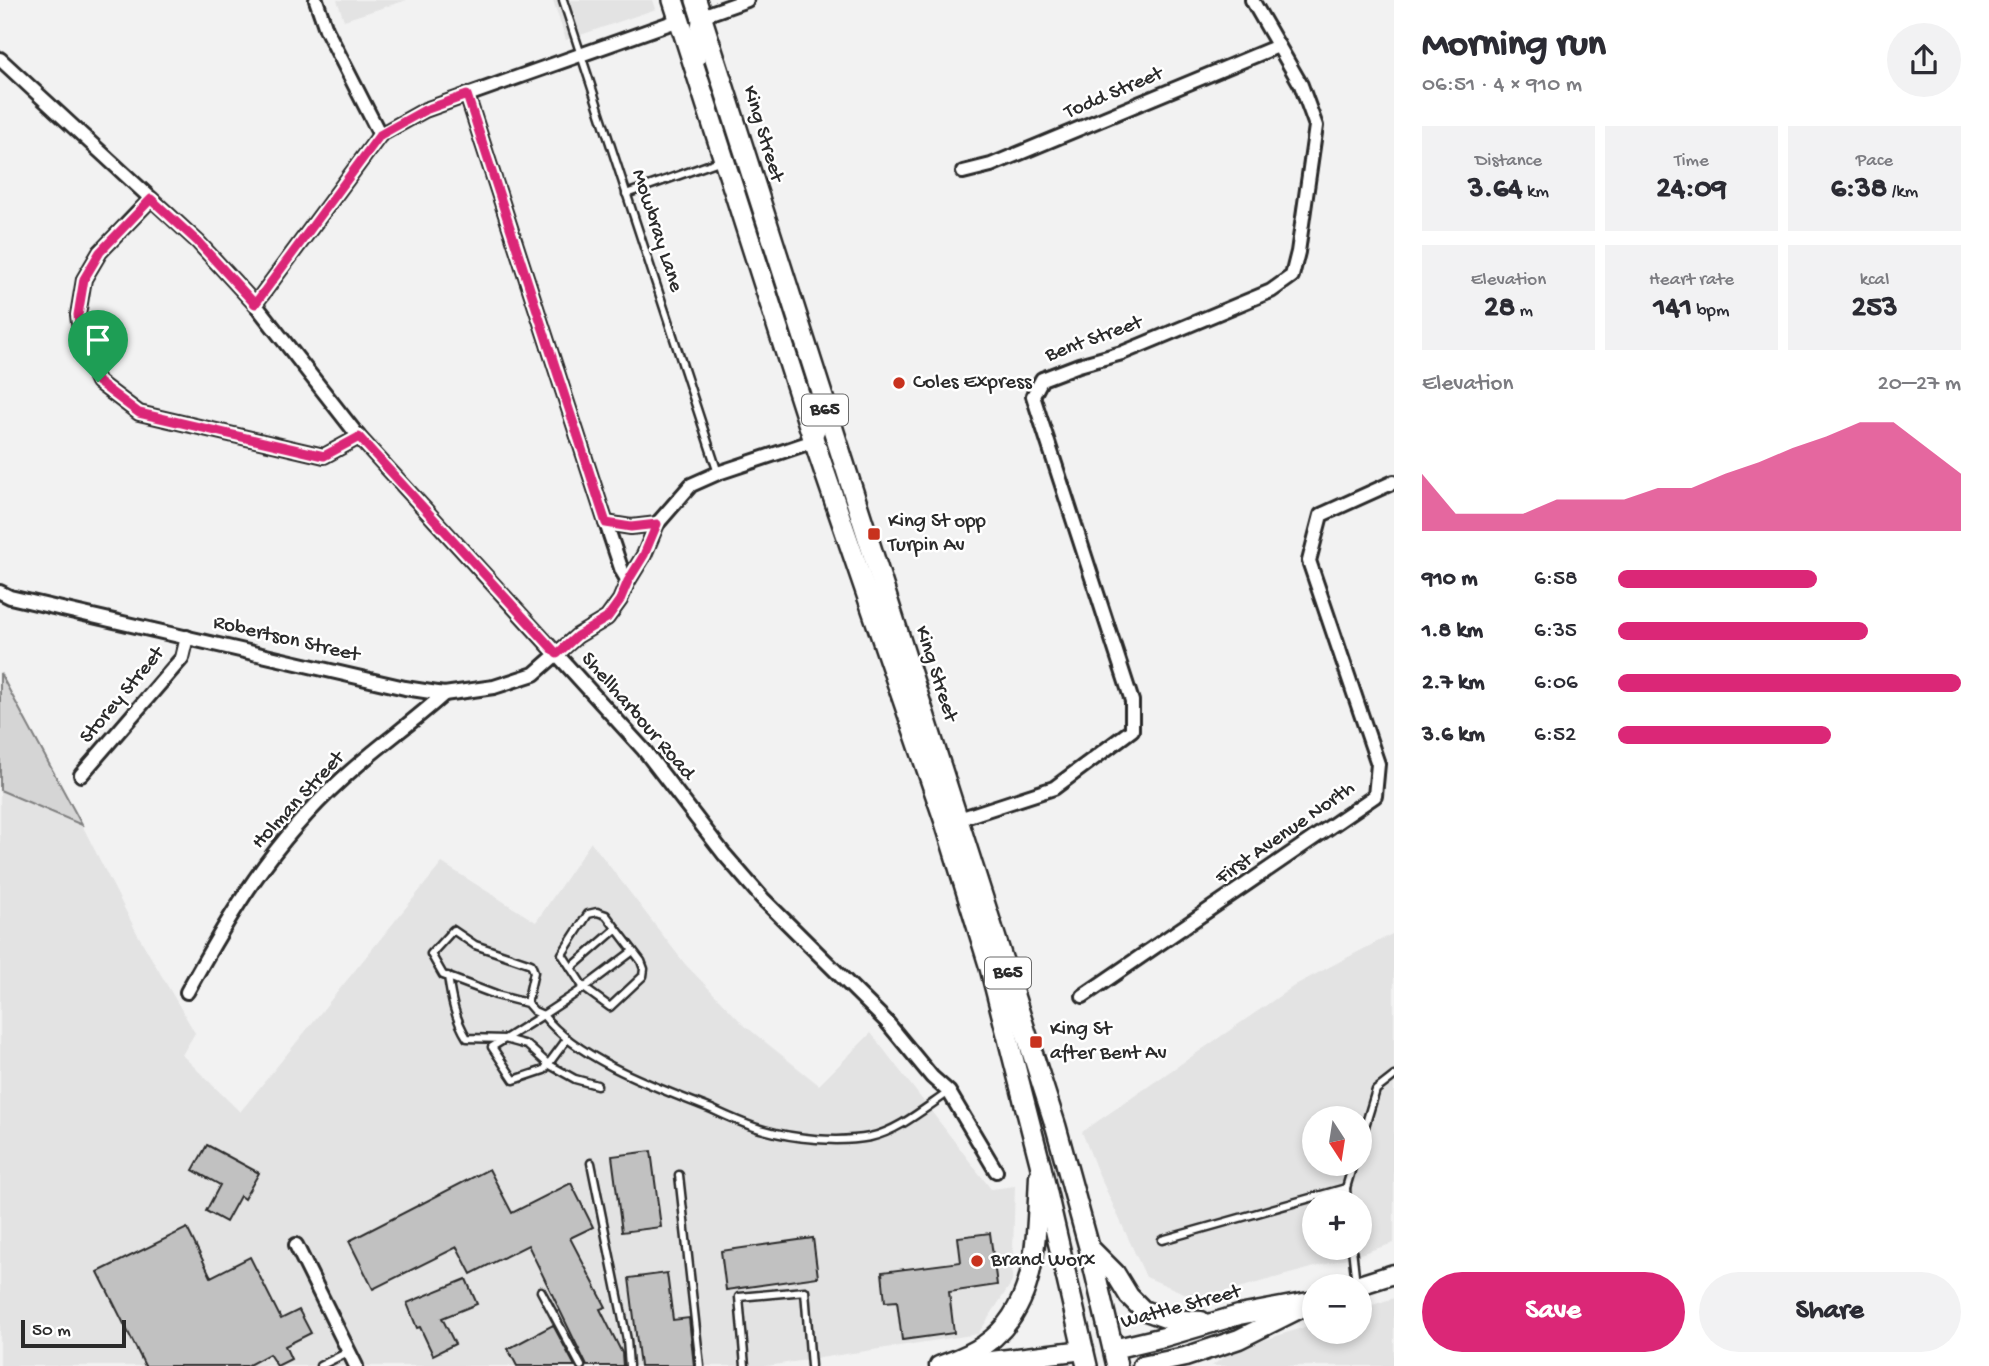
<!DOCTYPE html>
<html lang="en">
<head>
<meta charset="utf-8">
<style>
  body { margin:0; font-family:"Gochi Hand",sans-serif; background:#f2f2f3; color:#2b2b33; height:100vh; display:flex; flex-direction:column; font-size:26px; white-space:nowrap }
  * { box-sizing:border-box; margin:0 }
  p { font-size:23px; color:#7c7c81 }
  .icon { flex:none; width:38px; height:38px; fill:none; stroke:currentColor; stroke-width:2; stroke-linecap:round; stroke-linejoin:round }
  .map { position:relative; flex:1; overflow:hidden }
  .details { display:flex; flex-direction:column; background:#fff; width:595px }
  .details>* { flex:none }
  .needle { width:46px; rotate:168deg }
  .controls { position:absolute; left:1302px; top:1106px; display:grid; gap:14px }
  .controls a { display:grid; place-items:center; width:70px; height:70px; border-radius:50%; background:#fff; box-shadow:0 4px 10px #0003; font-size:35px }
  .scale { position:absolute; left:21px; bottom:18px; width:105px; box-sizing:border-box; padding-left:7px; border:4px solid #2b2b2b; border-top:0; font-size:19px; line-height:24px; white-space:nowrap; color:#2b2b2b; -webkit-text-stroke:5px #fff; paint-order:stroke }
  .pin { position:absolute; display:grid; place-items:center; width:60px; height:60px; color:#fff; margin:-72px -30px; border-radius:50% 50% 50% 0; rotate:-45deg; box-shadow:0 0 7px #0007 }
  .pin .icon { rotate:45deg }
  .round { display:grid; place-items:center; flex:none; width:74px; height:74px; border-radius:37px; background:#f2f2f3 }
  .summary { display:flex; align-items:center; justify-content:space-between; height:119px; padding:0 28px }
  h1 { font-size:38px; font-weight:800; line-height:52px }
  .figures { display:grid; grid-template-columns:repeat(3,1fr); gap:10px; height:119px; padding:7px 28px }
  .figures div { display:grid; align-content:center; border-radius:0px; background:#f2f2f3; text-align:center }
  .figures b { font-size:30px; font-weight:800 }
  .figures small { font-size:19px; font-weight:400 }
  .figures p { font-size:19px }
  .chart { height:196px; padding:14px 28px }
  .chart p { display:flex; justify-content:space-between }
  .chart svg { width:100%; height:126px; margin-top:7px; fill:#db2777; opacity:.7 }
  .primary-button { display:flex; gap:14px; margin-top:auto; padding:14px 28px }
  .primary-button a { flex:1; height:80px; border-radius:42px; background:#db2777; color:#fff; font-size:28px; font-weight:800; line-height:80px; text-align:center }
  .primary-button a+a { background:#f2f2f3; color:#2b2b33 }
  ul { padding:0 28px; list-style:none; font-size:23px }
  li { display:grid; grid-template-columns:112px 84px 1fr; align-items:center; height:52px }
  li i { height:18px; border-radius:9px; background:#db2777 }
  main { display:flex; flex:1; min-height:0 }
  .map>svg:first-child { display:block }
  .built { fill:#e3e3e3; fill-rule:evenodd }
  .green { fill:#d5d5d5; stroke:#808080; stroke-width:2 }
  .building { fill:#c1c1c1; stroke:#2b2b2b; stroke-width:2 }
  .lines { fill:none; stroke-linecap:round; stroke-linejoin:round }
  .service-casing { stroke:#2b2b2b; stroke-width:11 }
  .minor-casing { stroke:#2b2b2b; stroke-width:18 }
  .secondary-casing { stroke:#2b2b2b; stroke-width:23 }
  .primary-casing { stroke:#2b2b2b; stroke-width:24 }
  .service { stroke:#fff; stroke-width:6 }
  .minor { stroke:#fff; stroke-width:12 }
  .secondary { stroke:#fff; stroke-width:18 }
  .primary { stroke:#fff; stroke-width:19 }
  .route-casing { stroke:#fff; stroke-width:14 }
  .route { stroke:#db2777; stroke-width:9 }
  .poi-dot { fill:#c8321e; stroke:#fff; stroke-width:2.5 }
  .labels { text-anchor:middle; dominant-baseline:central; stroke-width:5; stroke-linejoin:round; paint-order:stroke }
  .shield { fill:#fff; stroke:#6b6b6b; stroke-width:2 }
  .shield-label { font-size:19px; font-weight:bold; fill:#2b2b2b }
  .street-label { font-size:21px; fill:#2b2b2b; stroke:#fff }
  .poi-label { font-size:21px; fill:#2b2b2b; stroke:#fff; text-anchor:start }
</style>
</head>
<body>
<main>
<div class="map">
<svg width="1394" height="1366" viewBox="0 0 1394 1366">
  <rect width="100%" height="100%" fill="#f2f2f2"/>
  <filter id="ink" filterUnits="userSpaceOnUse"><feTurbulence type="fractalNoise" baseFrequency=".0143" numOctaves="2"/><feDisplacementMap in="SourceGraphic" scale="14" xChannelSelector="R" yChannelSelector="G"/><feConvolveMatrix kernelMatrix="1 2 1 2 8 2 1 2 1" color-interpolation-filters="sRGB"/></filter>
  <g filter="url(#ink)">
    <!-- built -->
    <g class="built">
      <path d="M 337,0 L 407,0 L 344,20 Z"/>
      <path d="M 553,0 L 653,0 L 656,9 L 566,40 Z"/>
      <path d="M 0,790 L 82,825 L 138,935 L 195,1033 L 182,1055 L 240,1112 L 442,863 L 536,922 L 591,842 L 685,964 L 744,1025 L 819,1085 L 871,1033 L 991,1189 L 1015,1186 L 1012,1282 L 978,1334 L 767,1366 L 0,1366 Z"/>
      <path d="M 1394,933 L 1394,1243 L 1341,1260 L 1198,1299 L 1146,1277 L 1096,1168 L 1082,1132 L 1297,984 ZM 1314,1118 L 1360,1118 L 1360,1164 L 1314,1164 ZM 1314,1202 L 1360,1202 L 1360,1248 L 1314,1248 Z"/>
      <path d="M 1394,1298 L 1394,1366 L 1212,1366 L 1233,1350 L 1314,1324 L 1314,1332 L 1360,1332 L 1360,1309 Z"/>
    </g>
    <!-- green -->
    <path class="green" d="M 0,673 L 82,825 L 0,790 Z"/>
    <!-- building -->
    <g class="building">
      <path d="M 207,1145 L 259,1173 L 244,1199 L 240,1196 L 226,1222 L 206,1211 L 220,1185 L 193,1170 Z"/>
      <path d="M 651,1151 L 661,1227 L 622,1232 L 612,1156 Z"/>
      <path d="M 489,1169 L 512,1213 L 571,1183 L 593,1227 L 570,1238 L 606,1307 L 600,1309 L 622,1353 L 623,1366 L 587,1366 L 528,1245 L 471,1274 L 457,1247 L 373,1289 L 349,1241 Z"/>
      <path d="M 187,1228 L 211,1277 L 250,1257 L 281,1319 L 299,1310 L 311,1333 L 285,1346 L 291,1359 L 277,1366 L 269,1354 L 247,1366 L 145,1366 L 98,1272 Z"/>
      <path d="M 990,1233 L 997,1285 L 949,1292 L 954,1333 L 902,1340 L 897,1301 L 885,1302 L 882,1272 L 961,1262 L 958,1237 Z"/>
      <path d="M 813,1238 L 818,1277 L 726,1290 L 721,1251 Z"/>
      <path d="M 667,1273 L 673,1320 L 689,1318 L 694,1366 L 640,1366 L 629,1278 Z"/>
      <path d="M 466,1279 L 477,1304 L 442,1318 L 455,1344 L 433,1355 L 420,1327 L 417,1328 L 407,1303 Z"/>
      <path d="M 553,1325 L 575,1366 L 517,1366 L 508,1349 Z"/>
    </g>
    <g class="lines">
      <!-- service casing -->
      <g class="service-casing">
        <g id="service">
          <path d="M 563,0 L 718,473"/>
          <path d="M 626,194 L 722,160"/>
          <path d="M 597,912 L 606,915 L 641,961 L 644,969 L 643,976 L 610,1007 L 584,988 L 562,954 L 588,914 Z"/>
          <path d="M 633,951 L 584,988 L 543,1015 C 577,1059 658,1088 709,1108 C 727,1116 745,1125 764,1130 C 795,1139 838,1143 870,1137 C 898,1131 925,1108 949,1092"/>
          <path d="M 571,968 L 616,929"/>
          <path d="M 448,976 C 451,998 455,1019 467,1038 L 505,1039 L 527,1045 L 548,1064 L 575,1079 L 597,1085"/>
          <path d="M 527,1003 L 534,972 L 531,964 L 475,945 L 453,930 L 431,954 L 443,975 L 496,995 L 527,1003 L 534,1011 L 543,1015"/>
          <path d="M 543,1015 L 492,1047 L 514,1080 L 544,1070 L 567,1039"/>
          <path d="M 1360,1143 L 1376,1090 L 1394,1076"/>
          <path d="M 591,1163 L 627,1340 L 629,1366"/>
          <path d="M 679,1175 L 700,1366"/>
          <path d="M 1347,1202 L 1346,1188 L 1353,1164"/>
          <path d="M 1162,1240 L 1346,1188"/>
          <path d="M 1352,1248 L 1356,1284"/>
          <path d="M 541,1291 L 581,1366"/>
          <path d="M 320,1366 L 348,1352"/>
          <path d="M 745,1366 L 739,1297 L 805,1291 L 811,1366"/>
        </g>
      </g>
      <!-- minor casing -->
      <g class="minor-casing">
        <g id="minor">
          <path d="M 316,0 L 326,29 L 380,135"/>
          <path d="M 0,59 L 198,242 L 255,304 L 359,437 L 644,750 L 724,854 L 763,899 L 886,1021 L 932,1077 L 949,1092 L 996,1171"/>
          <path d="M 699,59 L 696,38 L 699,17 L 747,0"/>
          <path d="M 467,95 L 606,523 L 622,571 L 628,581"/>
          <path d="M 963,172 L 991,165 L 1278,46"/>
          <path d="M 151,199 L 100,252 L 84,279 L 78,315 L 82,348 L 98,382 L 139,413 L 324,456 L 359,437"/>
          <path d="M 255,304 L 380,135 L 425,110 L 679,20"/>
          <path d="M 606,523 L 631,527 L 657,524"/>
          <path d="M 0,592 L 10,597 L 405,688 L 444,694 L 494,687 L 534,674 L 577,636 L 607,618 L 620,600 L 628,581 L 644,555 L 657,524 L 691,485 L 718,473 L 814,441 L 821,424 L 821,405"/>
          <path d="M 81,775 L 182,658 L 187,637"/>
          <path d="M 959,819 L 1054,788 L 1132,730 L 1132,701 L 1033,396 L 1042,379 L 1079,365 L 1122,353 L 1271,291 L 1292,276 L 1298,252 L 1316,126 L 1301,85 L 1252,0"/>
          <path d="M 187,992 C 231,912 272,843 341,780 C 374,749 411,724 444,694"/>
          <path d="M 1083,996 L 1375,796 L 1378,764 L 1309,561 L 1321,515 L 1394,482"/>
          <path d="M 296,1245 L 356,1366"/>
        </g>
      </g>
      <!-- secondary casing -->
      <g class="secondary-casing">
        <g id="secondary">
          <path d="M 1089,1247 L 1115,1273 L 1129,1296 L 1143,1310 L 1168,1319 L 1201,1321"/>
          <path d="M 1356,1286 L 1394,1274"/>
          <path d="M 1113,1349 L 1164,1337 L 1239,1315 L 1314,1301"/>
          <path d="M 958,1365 L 1084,1350"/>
          <path d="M 939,1366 C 955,1360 970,1355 984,1345 C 1039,1308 1036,1235 1039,1176"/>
          <path d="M 1142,1366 L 1185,1357 L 1239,1339 L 1299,1309"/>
        </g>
      </g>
      <!-- primary casing -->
      <g class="primary-casing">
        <g id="primary">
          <path d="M 673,0 L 814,441 L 944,819 L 990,968 L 1040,1163 L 1087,1366"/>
          <path d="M 696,0 L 1056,1127 L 1089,1247 L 1117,1366"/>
        </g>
      </g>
      <!-- service -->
      <use href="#service" class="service"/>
      <!-- minor -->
      <use href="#minor" class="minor"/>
      <!-- secondary -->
      <use href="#secondary" class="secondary"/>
      <!-- primary -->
      <use href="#primary" class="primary"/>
    </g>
  </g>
  <g class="lines" filter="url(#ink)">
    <!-- route casing -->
    <g class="route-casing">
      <path id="route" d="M 467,95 L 606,523 L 631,527 L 657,524 L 644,555 L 628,581 L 620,600 L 607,618 L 577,636 L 557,654 L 359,437 L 324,456 L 139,413 L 98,382 L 82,348 L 78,315 L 84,279 L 100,252 L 151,199 L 198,242 L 255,304 L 380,135 L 425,110 Z"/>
    </g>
    <!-- route -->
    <use href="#route" class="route"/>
  </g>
  <!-- markers -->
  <g class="poi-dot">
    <circle cx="899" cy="383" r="7"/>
    <rect x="867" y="527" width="14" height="14" rx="3.5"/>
    <rect x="1029" y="1035" width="14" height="14" rx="3.5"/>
    <circle cx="977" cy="1261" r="7"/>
  </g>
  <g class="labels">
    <!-- shield labels -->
    <g class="shield">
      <rect x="802" y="394.5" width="46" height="31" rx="5"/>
      <rect x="985" y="957.5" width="46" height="31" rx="5"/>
    </g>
    <g class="shield-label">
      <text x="825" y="410">B65</text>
      <text x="1008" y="973">B65</text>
    </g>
    <!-- street labels -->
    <g class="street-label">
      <text transform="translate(1114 94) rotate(-23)">Todd Street</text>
      <text transform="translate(762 134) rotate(73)">King Street</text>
      <text transform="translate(656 231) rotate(72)">Mowbray Lane</text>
      <text transform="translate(1094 340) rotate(-20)">Bent Street</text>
      <text transform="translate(286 640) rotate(13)">Robertson Street</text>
      <text transform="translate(935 674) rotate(72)">King Street</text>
      <text transform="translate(123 696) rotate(-50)">Storey Street</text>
      <text transform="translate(637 717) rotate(49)">Shellharbour Road</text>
      <text transform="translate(299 801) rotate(-47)">Holman Street</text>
      <text transform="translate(1286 834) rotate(-35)">First Avenue North</text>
      <text transform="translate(1181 1308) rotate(-15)">Wattle Street</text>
    </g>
    <!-- poi labels -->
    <g class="poi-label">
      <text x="913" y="383">Coles Express</text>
      <text x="888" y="522">King St opp<tspan x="888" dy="24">Turpin Av</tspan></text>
      <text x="1050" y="1030">King St<tspan x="1050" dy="24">after Bent Av</tspan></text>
      <text x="991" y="1261">Brand Worx</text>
    </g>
  </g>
</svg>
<div class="controls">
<a><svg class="needle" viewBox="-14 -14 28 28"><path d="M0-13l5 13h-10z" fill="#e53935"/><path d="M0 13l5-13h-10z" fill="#7c7c81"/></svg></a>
<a>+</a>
<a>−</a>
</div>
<div class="scale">50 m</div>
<div class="pin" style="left:98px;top:382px;background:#1e9e55"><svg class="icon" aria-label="arrive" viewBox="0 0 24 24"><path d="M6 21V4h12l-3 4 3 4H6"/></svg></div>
</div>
<section class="details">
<div class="summary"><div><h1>Morning run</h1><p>06:51 · 4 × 910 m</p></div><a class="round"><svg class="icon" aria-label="share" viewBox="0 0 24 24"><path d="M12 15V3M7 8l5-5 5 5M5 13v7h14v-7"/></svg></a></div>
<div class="figures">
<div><p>Distance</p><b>3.64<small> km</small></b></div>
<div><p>Time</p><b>24:09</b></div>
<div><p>Pace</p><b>6:38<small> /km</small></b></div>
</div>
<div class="figures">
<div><p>Elevation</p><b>28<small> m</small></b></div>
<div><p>Heart rate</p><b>141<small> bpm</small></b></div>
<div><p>kcal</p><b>253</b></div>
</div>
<div class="chart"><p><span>Elevation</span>20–27 m</p>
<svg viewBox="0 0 160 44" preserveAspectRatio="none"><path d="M0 44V24L10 38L20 38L30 38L40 33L50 33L60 33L70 29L80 29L90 24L100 20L110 15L120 11L130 6L140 6L150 15L160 24V44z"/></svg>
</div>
<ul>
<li><b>910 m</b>6:58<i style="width:58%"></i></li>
<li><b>1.8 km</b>6:35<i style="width:73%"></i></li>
<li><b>2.7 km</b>6:06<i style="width:100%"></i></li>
<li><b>3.6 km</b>6:52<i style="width:62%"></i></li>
</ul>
<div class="primary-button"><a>Save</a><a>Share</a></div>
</section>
</main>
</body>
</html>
